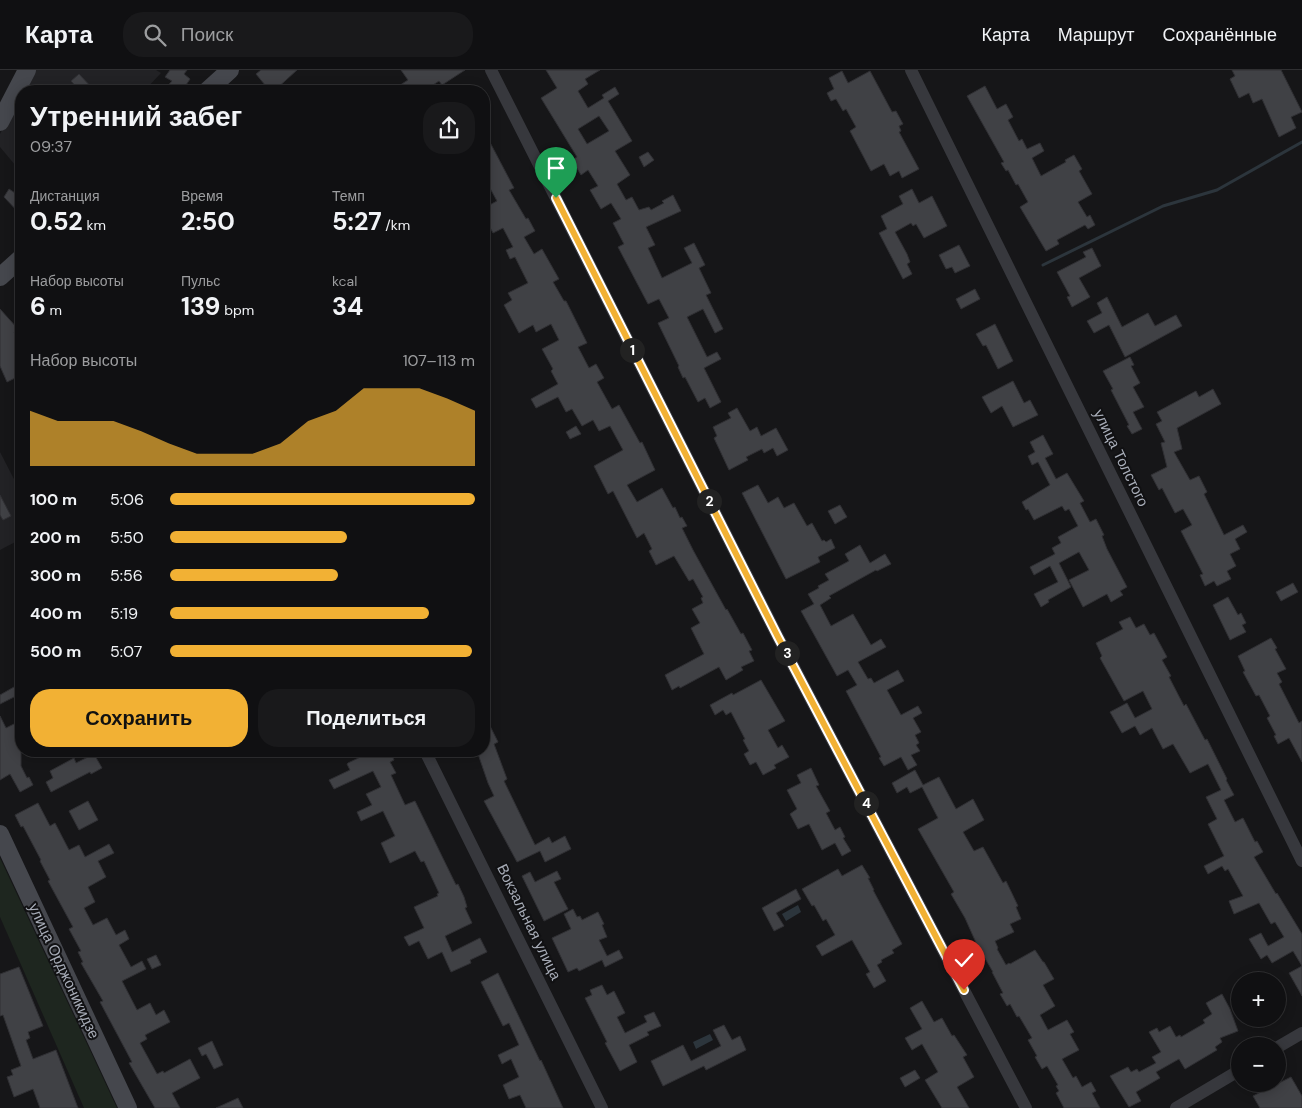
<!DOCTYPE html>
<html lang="ru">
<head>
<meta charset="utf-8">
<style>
  body { margin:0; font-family:"DM Sans",sans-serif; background:#19191b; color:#f1f3f6; height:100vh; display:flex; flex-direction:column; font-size:19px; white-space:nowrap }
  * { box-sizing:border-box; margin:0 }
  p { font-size:16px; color:#9c9d9f }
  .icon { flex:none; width:28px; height:28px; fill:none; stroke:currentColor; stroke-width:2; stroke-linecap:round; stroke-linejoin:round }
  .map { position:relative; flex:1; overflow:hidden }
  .side { position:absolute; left:15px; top:15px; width:475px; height:672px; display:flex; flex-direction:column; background:#101012; border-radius:20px; box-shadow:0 2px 12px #0003,0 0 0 1px #303032 }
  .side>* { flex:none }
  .buttons { position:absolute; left:1231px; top:902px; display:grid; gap:10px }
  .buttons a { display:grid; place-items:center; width:55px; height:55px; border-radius:50%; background:#101012; box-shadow:0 2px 12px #0003,0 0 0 1px #303032; font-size:25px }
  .pin { position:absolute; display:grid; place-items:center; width:42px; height:42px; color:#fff; margin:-51px -21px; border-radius:50% 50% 50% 0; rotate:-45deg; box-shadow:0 0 5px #0007 }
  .pin .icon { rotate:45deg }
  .km { position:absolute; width:25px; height:25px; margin:-12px; border-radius:50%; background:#222; color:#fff; font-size:14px; line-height:25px; text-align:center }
  .round { display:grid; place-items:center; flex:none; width:52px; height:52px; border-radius:20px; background:#19191b }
  .head { display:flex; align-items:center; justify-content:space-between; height:85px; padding:0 15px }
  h1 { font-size:28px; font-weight:700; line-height:38px }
  .figures { display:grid; grid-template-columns:repeat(3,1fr); gap:8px; height:85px; padding:5px 15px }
  .figures div { display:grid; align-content:center }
  .figures b { font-size:25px; font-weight:700 }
  .figures small { font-size:14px; font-weight:400 }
  .figures p { font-size:14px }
  .chart { height:140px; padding:10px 15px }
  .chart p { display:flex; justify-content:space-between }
  .chart svg { width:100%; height:90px; margin-top:5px; fill:#f2b134; opacity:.7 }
  .action { display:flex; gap:10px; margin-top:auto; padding:10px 15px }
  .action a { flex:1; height:58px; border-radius:20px; background:#f2b134; color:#111; font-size:20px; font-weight:700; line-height:58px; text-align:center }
  .action a+a { background:#19191b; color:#f1f3f6 }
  ul { padding:0 15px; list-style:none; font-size:16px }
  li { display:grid; grid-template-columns:80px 60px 1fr; align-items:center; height:38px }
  li i { height:12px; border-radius:6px; background:#f2b134 }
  header { display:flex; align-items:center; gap:30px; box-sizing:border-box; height:70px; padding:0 25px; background:#101012; border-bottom:1px solid #303032 }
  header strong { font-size:24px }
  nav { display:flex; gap:28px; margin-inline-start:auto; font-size:18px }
  .search { width:350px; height:45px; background:#19191b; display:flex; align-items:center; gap:12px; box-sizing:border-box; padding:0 18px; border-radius:20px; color:#9c9d9f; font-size:19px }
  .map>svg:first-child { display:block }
  .built { fill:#222225 }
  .green { fill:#1e261f }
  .water { fill:#2c353c }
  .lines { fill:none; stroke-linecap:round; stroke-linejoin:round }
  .stream { stroke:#2c353c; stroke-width:3 }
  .building { fill:#404145; stroke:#303034; fill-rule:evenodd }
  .street { stroke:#37383d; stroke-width:12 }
  .secondary { stroke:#45474d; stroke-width:18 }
  .route-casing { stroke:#fff; stroke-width:10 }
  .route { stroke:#f2b134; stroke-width:6 }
  .labels { text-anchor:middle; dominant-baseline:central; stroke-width:4; stroke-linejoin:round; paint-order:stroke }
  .street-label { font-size:15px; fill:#a8adb8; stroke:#111113 }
</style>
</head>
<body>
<header>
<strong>Карта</strong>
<div class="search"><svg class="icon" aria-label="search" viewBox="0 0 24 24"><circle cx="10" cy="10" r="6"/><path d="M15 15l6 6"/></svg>Поиск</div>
<nav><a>Карта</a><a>Маршрут</a><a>Сохранённые</a></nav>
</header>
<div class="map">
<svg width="1302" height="1038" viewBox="0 0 1302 1038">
  <rect width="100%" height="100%" fill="#161618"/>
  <!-- built -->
  <g class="built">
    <path d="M 33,0 L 156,0 L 161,3 L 144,21 L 22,21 Z"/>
    <path d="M 21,23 L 21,102 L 0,77 L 0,64 Z"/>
    <path d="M 0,382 L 16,413 L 21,411 L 21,469 L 0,480 Z"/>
  </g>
  <!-- green -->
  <path class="green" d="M 0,788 L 117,1038 L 84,1038 L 0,847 Z"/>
  <!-- water -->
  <g class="water">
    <path d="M 798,835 L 801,842 L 786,851 L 782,844 Z"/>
    <path d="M 710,964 L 713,970 L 696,979 L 693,972 Z"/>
  </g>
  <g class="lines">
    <!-- stream -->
    <path class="stream" d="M 1043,195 L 1163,136 L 1217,120 L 1302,72"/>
  </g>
  <!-- building -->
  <g class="building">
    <path d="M 170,0 L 187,0 L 184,4 L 190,9 L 182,21 L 163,21 L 172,11 L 165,7 Z"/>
    <path d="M 261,0 L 297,0 L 274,21 L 270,21 L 256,4 Z"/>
    <path d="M 401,0 L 465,0 L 442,15 L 439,11 L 424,21 L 391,21 L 408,10 Z"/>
    <path d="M 546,0 L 600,0 L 585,9 L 588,14 L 578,21 L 588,38 L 604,28 L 602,25 L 615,17 L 619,24 L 608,31 L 632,71 L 615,81 L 630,105 L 617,114 L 626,130 L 632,127 L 639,140 L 649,137 L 651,140 L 664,133 L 662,131 L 673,125 L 681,141 L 646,157 L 655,175 L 648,178 L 662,208 L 692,193 L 684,178 L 694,173 L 705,195 L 699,198 L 711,223 L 706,225 L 723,259 L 715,263 L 703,239 L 687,247 L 707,287 L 717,282 L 721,289 L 704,298 L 721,332 L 710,338 L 705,328 L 698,332 L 685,307 L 683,308 L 678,297 L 679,296 L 658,253 L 669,248 L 659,229 L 648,234 L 618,177 L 624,174 L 613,153 L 621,149 L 611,133 L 601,139 L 590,120 L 598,116 L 588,100 L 581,105 L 572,90 L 577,87 L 541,28 L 557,18 ZM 599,46 L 609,61 L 587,74 L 578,59 Z"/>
    <path d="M 1232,0 L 1281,0 L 1302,42 L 1291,47 L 1296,58 L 1279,67 L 1262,29 L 1253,33 L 1249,23 L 1239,28 L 1230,9 L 1235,6 Z"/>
    <path d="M 842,1 L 848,13 L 870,1 L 892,42 L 896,41 L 903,54 L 899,56 L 901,61 L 899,62 L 919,99 L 902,108 L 899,101 L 890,106 L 884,94 L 871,101 L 850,61 L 856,57 L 846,39 L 843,41 L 836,29 L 831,31 L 827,23 L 834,19 L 829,8 Z"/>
    <path d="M 79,4 L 95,21 L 80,21 L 71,11 Z"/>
    <path d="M 985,16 L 997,39 L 1006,34 L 1013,47 L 1008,50 L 1019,71 L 1022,69 L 1027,79 L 1040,73 L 1044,81 L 1032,88 L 1041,106 L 1066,92 L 1065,90 L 1074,85 L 1082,99 L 1079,101 L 1092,124 L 1078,132 L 1087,147 L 1090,145 L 1095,155 L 1088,159 L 1085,155 L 1057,170 L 1059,174 L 1046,181 L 1020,137 L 1028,132 L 1018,114 L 1016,115 L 1008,100 L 1006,101 L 1001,93 L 1004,92 L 967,26 Z"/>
    <path d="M 484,61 L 514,118 L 509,120 L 526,149 L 528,148 L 535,161 L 524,167 L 534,184 L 542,179 L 559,209 L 553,212 L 564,231 L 566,231 L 587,273 L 578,277 L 589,298 L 596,294 L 604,308 L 597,312 L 612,339 L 619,335 L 640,373 L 642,372 L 655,400 L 627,415 L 637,432 L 662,418 L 673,438 L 675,437 L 680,448 L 682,447 L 687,456 L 682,458 L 693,480 L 726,540 L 727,539 L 741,564 L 743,563 L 752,580 L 749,581 L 754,591 L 741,597 L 743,600 L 726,610 L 719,597 L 680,618 L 679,616 L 672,620 L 665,605 L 704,584 L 691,558 L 700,553 L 692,539 L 703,533 L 701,528 L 703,527 L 693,509 L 689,511 L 674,486 L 656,495 L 649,481 L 652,479 L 644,463 L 637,468 L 613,421 L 608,424 L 594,396 L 623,380 L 610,356 L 599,361 L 593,350 L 582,356 L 572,339 L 566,342 L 558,327 L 536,338 L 531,329 L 558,314 L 551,301 L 553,299 L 542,279 L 559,270 L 551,254 L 536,262 L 533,255 L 519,263 L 504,235 L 512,230 L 508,223 L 528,213 L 515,187 L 510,189 L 506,180 L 513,177 L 503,158 L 493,163 L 484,146 L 484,138 L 497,131 L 484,107 Z"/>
    <path d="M 648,82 L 654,90 L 644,97 L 639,87 Z"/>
    <path d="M 9,119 L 21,127 L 21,145 L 4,127 Z"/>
    <path d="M 912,119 L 919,133 L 932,126 L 947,156 L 924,168 L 916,154 L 913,156 L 911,153 L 895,162 L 907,184 L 910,192 L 907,194 L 912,204 L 903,209 L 879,163 L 887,159 L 881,146 L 903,134 L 899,126 Z"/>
    <path d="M 959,175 L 970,196 L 955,203 L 952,197 L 946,199 L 939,185 Z"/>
    <path d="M 1092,178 L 1101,196 L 1079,208 L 1090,227 L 1072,237 L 1067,227 L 1070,226 L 1057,202 L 1086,187 L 1083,182 Z"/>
    <path d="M 975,219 L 980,229 L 961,239 L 956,229 Z"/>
    <path d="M 1107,227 L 1122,257 L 1148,243 L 1155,256 L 1176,245 L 1182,256 L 1125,287 L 1109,255 L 1094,263 L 1087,251 L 1102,243 L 1097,233 Z"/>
    <path d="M 0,239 L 18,259 L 14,262 L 21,277 L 21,305 L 7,312 L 0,296 Z"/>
    <path d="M 995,254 L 1013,291 L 998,299 L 986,275 L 983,276 L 976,264 Z"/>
    <path d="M 1130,287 L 1134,295 L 1131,296 L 1140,313 L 1133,317 L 1144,337 L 1133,342 L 1142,359 L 1132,364 L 1127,356 L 1129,355 L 1111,320 L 1113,319 L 1103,301 Z"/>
    <path d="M 1013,311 L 1024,333 L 1030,330 L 1038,345 L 1013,357 L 1002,336 L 991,343 L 982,327 Z"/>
    <path d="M 1213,319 L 1221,334 L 1177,358 L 1182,379 L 1174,382 L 1190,410 L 1199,406 L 1207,422 L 1204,424 L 1224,465 L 1243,455 L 1247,462 L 1235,469 L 1240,479 L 1230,484 L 1236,496 L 1227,501 L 1231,509 L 1217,516 L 1214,511 L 1205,516 L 1200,505 L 1203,504 L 1181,461 L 1192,455 L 1183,439 L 1175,443 L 1162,418 L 1159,420 L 1151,405 L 1167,397 L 1161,373 L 1165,372 L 1156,354 L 1162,351 L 1157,342 L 1196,321 L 1199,327 Z"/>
    <path d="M 737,338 L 750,361 L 757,357 L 761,366 L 776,358 L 788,380 L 777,386 L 773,378 L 764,383 L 762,379 L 746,387 L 748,390 L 729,400 L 714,368 L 717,366 L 713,357 L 731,348 L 728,343 Z"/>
    <path d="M 576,356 L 581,364 L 570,369 L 566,362 Z"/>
    <path d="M 1043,365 L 1053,384 L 1045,388 L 1056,409 L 1067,403 L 1084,431 L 1080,433 L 1090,452 L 1096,449 L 1104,465 L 1102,466 L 1107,479 L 1127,517 L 1120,521 L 1123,525 L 1111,532 L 1107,524 L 1083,537 L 1069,510 L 1089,500 L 1079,482 L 1059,493 L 1071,517 L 1048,530 L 1049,532 L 1041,537 L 1034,524 L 1058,512 L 1050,496 L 1034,505 L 1030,497 L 1055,484 L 1052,478 L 1061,473 L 1058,467 L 1078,456 L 1069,439 L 1065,441 L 1062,436 L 1034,450 L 1028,439 L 1026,440 L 1022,432 L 1050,415 L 1038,392 L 1032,395 L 1028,386 L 1035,382 L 1030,372 Z"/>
    <path d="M 758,415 L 768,433 L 778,427 L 784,438 L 794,433 L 807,456 L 812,453 L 822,471 L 824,470 L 826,472 L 831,469 L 835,478 L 818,487 L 820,492 L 786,509 L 742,423 Z"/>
    <path d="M 0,425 L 11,446 L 3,450 L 0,445 Z"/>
    <path d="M 840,435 L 847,447 L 835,454 L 828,441 Z"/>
    <path d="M 860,475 L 870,493 L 885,484 L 891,494 L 877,501 L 876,500 L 829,526 L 831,528 L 820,535 L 831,556 L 853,544 L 871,575 L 881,569 L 886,577 L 858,592 L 868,609 L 871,608 L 874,613 L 898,600 L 904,611 L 887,620 L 901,645 L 918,636 L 922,643 L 913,648 L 921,662 L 915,665 L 919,673 L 916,675 L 920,681 L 911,685 L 917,695 L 908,700 L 901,687 L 884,696 L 879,688 L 881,687 L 846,621 L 857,615 L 848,600 L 837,606 L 801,541 L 814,534 L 808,524 L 819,518 L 818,516 L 829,510 L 825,504 L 849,491 L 845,484 Z"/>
    <path d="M 1293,513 L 1298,522 L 1281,531 L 1276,522 Z"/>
    <path d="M 1228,527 L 1238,545 L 1241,543 L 1246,553 L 1242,555 L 1246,562 L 1230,570 L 1213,535 Z"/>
    <path d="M 1130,547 L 1136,558 L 1144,554 L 1150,565 L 1154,563 L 1167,587 L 1162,590 L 1171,606 L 1169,607 L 1184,636 L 1186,634 L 1205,670 L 1207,669 L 1227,709 L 1226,710 L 1234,725 L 1224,730 L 1235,752 L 1243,748 L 1255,772 L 1257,771 L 1263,782 L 1254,787 L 1276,824 L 1277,823 L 1302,864 L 1302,926 L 1289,903 L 1302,896 L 1293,881 L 1272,893 L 1267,885 L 1261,889 L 1249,869 L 1261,863 L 1268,876 L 1284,867 L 1275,852 L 1271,854 L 1259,833 L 1234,844 L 1229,831 L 1243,826 L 1228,799 L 1225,801 L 1222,796 L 1208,804 L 1204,796 L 1224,786 L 1208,754 L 1217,749 L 1206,727 L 1221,720 L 1208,694 L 1190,703 L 1173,674 L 1163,679 L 1152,658 L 1140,665 L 1135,656 L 1122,663 L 1110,642 L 1127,633 L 1135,648 L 1152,639 L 1143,621 L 1124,631 L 1100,588 L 1102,586 L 1096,573 L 1123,559 L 1119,552 Z"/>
    <path d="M 1271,568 L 1277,578 L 1275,579 L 1286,599 L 1277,603 L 1282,612 L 1279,614 L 1299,653 L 1302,651 L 1302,692 L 1289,668 L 1278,674 L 1274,666 L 1276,665 L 1267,648 L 1270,646 L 1259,625 L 1256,626 L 1243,602 L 1245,601 L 1238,586 Z"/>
    <path d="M 761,610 L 785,651 L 768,660 L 778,678 L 782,675 L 789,687 L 774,695 L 776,698 L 763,705 L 756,692 L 750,695 L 744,684 L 749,681 L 743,670 L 745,669 L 731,642 L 726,645 L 723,640 L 715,645 L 710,635 L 732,623 L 733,625 Z"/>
    <path d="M 14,617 L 18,625 L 0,634 L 0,625 Z"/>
    <path d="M 484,644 L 498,672 L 494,674 L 507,709 L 504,711 L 535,775 L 549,767 L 552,773 L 565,766 L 571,779 L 545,792 L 540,781 L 517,792 L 484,731 L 494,726 L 488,713 L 477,681 L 484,681 Z"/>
    <path d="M 0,646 L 6,658 L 16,653 L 21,663 L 21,696 L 27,708 L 29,707 L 33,715 L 20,722 L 10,704 L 0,710 Z"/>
    <path d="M 373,681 L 390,681 L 394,690 L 390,692 L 396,703 L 391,705 L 405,735 L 415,731 L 456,815 L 458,814 L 464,827 L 467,837 L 465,838 L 472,853 L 445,866 L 452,882 L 480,868 L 487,882 L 470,890 L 471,893 L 451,902 L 442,882 L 428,889 L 419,871 L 409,876 L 404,867 L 424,858 L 414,837 L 438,826 L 437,824 L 439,823 L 424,791 L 421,792 L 415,781 L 390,793 L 381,773 L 395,766 L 383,741 L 361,751 L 357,742 L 372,735 L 366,724 L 381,717 L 373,701 L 334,719 L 329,710 L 350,700 L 347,694 L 348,693 Z"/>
    <path d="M 94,684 L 102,698 L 91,704 L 90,702 L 51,722 L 46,712 L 53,708 L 50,701 L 74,688 L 76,693 Z"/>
    <path d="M 811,698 L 819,715 L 816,716 L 830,741 L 826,743 L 835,760 L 840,757 L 845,767 L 843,768 L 851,781 L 842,786 L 835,773 L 822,780 L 809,754 L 798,759 L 790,744 L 797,739 L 787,720 L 801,713 L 797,705 Z"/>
    <path d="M 915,700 L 923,715 L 939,707 L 956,739 L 973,729 L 984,750 L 963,762 L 974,781 L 983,777 L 1003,813 L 1006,811 L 1018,836 L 1016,837 L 1021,849 L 1010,854 L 1014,862 L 995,871 L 998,878 L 997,879 L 1006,895 L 1009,893 L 1010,894 L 1035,880 L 1043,892 L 1044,892 L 1054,909 L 1043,915 L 1055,936 L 1040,945 L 1048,960 L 1067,950 L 1074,962 L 1070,964 L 1079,980 L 1062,989 L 1073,1008 L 1076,1006 L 1082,1017 L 1091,1012 L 1096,1021 L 1092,1023 L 1100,1038 L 1064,1038 L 1056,1023 L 1059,1021 L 1056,1016 L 1058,1015 L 1047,996 L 1042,999 L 1035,987 L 1037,986 L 1028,970 L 1032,968 L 1019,946 L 1017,947 L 1010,934 L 1007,936 L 1000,924 L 1003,923 L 992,902 L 993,902 L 983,885 L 982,886 L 965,848 L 951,824 L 954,822 L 918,759 L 938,748 L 922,717 L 910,723 L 907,717 L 897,723 L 892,713 Z"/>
    <path d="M 88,731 L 98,750 L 79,760 L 69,741 Z"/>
    <path d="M 38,733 L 50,756 L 55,753 L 69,780 L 79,775 L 85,787 L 109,774 L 114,783 L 98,791 L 106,807 L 88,817 L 95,832 L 84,838 L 93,855 L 107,848 L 116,865 L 125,860 L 129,869 L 119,875 L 131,897 L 142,891 L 146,899 L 122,911 L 137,940 L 150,933 L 156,945 L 164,940 L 170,952 L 145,965 L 147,969 L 140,973 L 157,1004 L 163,1001 L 164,1003 L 190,989 L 200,1008 L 172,1023 L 180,1038 L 155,1038 L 129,993 L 132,992 L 100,932 L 103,931 L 81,893 L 83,892 L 78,882 L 81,881 L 69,859 L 73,857 L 48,811 L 50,810 L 40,791 L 41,790 L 23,756 L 21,757 L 15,745 Z"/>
    <path d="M 862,795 L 870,808 L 868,808 L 874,820 L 873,820 L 902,874 L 892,880 L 894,883 L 881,890 L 882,892 L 877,895 L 886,911 L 874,918 L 866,904 L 870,902 L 852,870 L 822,886 L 816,876 L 835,865 L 826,849 L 823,851 L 814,835 L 812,836 L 802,819 L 838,799 L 842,806 Z"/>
    <path d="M 557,801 L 561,809 L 554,812 L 568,839 L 544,851 L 522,806 L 530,802 L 535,812 Z"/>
    <path d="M 796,819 L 801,829 L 776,843 L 784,856 L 774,861 L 762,838 Z"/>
    <path d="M 573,839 L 577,847 L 580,846 L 582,850 L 598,842 L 604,854 L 602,855 L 607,867 L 599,870 L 607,886 L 619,880 L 623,888 L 605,897 L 602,890 L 579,901 L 577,898 L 568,902 L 552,868 L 571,859 L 564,844 Z"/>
    <path d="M 156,885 L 161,895 L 152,899 L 147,889 Z"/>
    <path d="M 19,897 L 43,956 L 28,962 L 30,968 L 26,970 L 33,989 L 56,980 L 78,1038 L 40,1038 L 33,1019 L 14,1027 L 7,1007 L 13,1005 L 11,1000 L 21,996 L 3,945 L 0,946 L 0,904 Z"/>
    <path d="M 498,903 L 540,991 L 541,990 L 563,1038 L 526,1038 L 520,1025 L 509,1029 L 503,1015 L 519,1007 L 511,989 L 502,994 L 498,985 L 519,975 L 509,953 L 503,956 L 481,912 Z"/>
    <path d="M 602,915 L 607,925 L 614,921 L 625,943 L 617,947 L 625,963 L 647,952 L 644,946 L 654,942 L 661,956 L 647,962 L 649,965 L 629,975 L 637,992 L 620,1001 L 605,973 L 607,972 L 585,928 L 592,925 L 590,920 Z"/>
    <path d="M 1222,924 L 1230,939 L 1238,961 L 1220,968 L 1222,972 L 1215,977 L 1217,980 L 1185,999 L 1179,989 L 1156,1002 L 1160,1008 L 1136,1022 L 1141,1031 L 1129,1037 L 1110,1006 L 1128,997 L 1131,1002 L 1137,999 L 1139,1002 L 1156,993 L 1152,987 L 1161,982 L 1149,962 L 1157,958 L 1159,962 L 1170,956 L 1176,967 L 1180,965 L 1181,967 L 1205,953 L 1203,950 L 1212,944 L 1206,933 Z"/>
    <path d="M 922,931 L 934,952 L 942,948 L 952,966 L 954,965 L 967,985 L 963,987 L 974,1007 L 957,1017 L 969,1038 L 942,1038 L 925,1010 L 938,1002 L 922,974 L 912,980 L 905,968 L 922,959 L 910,938 Z"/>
    <path d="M 724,955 L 732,970 L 740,966 L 746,980 L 706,1000 L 704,996 L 663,1016 L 651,991 L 683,975 L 691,991 L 721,976 L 713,960 Z"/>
    <path d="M 212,971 L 223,995 L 214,999 L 206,984 L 202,986 L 198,978 Z"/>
    <path d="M 915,1000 L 920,1008 L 905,1017 L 900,1008 Z"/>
    <path d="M 1291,1007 L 1302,1026 L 1302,1038 L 1260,1038 L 1253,1026 Z"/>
    <path d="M 238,1028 L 243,1038 L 216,1038 Z"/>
  </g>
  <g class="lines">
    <!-- street -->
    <g class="street">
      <path d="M 491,0 L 778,567 L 1026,1038"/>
      <path d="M 911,0 L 1302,791"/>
      <path d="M 425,681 L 602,1038"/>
      <path d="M 1278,977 L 1302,963"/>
      <path d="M 1176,1038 L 1240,1000"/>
    </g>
    <!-- secondary -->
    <g class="secondary">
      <path d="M 207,21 L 230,0"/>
      <path d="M 0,52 L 27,0"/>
      <path d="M 0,207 L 21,188"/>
      <path d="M 0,764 L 128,1038"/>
    </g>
  </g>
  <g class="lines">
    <!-- route casing -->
    <g class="route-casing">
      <path id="route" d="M 556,128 L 778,567 L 964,920"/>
    </g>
    <!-- route -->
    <use href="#route" class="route"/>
  </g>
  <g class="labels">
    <!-- street labels -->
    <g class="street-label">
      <text transform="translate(1121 388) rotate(64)">улица Толстого</text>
      <text transform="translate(529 852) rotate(64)">Вокзальная улица</text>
      <text transform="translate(64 901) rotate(65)">улица Орджоникидзе</text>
    </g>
  </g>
</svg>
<div class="buttons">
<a>+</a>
<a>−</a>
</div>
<div class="pin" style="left:556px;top:128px;background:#1e9e55"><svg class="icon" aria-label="arrive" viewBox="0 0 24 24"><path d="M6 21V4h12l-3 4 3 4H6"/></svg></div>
<div class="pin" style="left:964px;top:920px;background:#d93025"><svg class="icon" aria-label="check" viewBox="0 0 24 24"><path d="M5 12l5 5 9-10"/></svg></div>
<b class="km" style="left:632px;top:280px">1</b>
<b class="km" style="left:709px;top:431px">2</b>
<b class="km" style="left:787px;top:583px">3</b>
<b class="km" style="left:866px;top:733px">4</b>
<section class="side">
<div class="head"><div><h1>Утренний забег</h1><p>09:37</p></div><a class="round"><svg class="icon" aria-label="share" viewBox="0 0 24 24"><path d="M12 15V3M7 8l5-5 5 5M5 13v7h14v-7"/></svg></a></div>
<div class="figures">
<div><p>Дистанция</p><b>0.52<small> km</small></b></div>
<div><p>Время</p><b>2:50</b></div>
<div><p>Темп</p><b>5:27<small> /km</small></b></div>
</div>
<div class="figures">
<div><p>Набор высоты</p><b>6<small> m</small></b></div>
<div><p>Пульс</p><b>139<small> bpm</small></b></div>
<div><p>kcal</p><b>34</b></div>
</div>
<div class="chart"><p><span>Набор высоты</span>107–113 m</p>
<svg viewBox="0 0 160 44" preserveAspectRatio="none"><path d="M0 44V17L10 22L20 22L30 22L40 27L50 33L60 38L70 38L80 38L90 33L100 22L110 17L120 6L130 6L140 6L150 11L160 17V44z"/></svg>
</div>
<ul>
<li><b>100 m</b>5:06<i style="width:100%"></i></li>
<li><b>200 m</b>5:50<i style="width:58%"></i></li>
<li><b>300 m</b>5:56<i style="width:55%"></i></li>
<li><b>400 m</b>5:19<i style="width:85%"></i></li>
<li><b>500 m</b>5:07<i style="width:99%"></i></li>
</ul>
<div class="action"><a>Сохранить</a><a>Поделиться</a></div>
</section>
</div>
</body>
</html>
